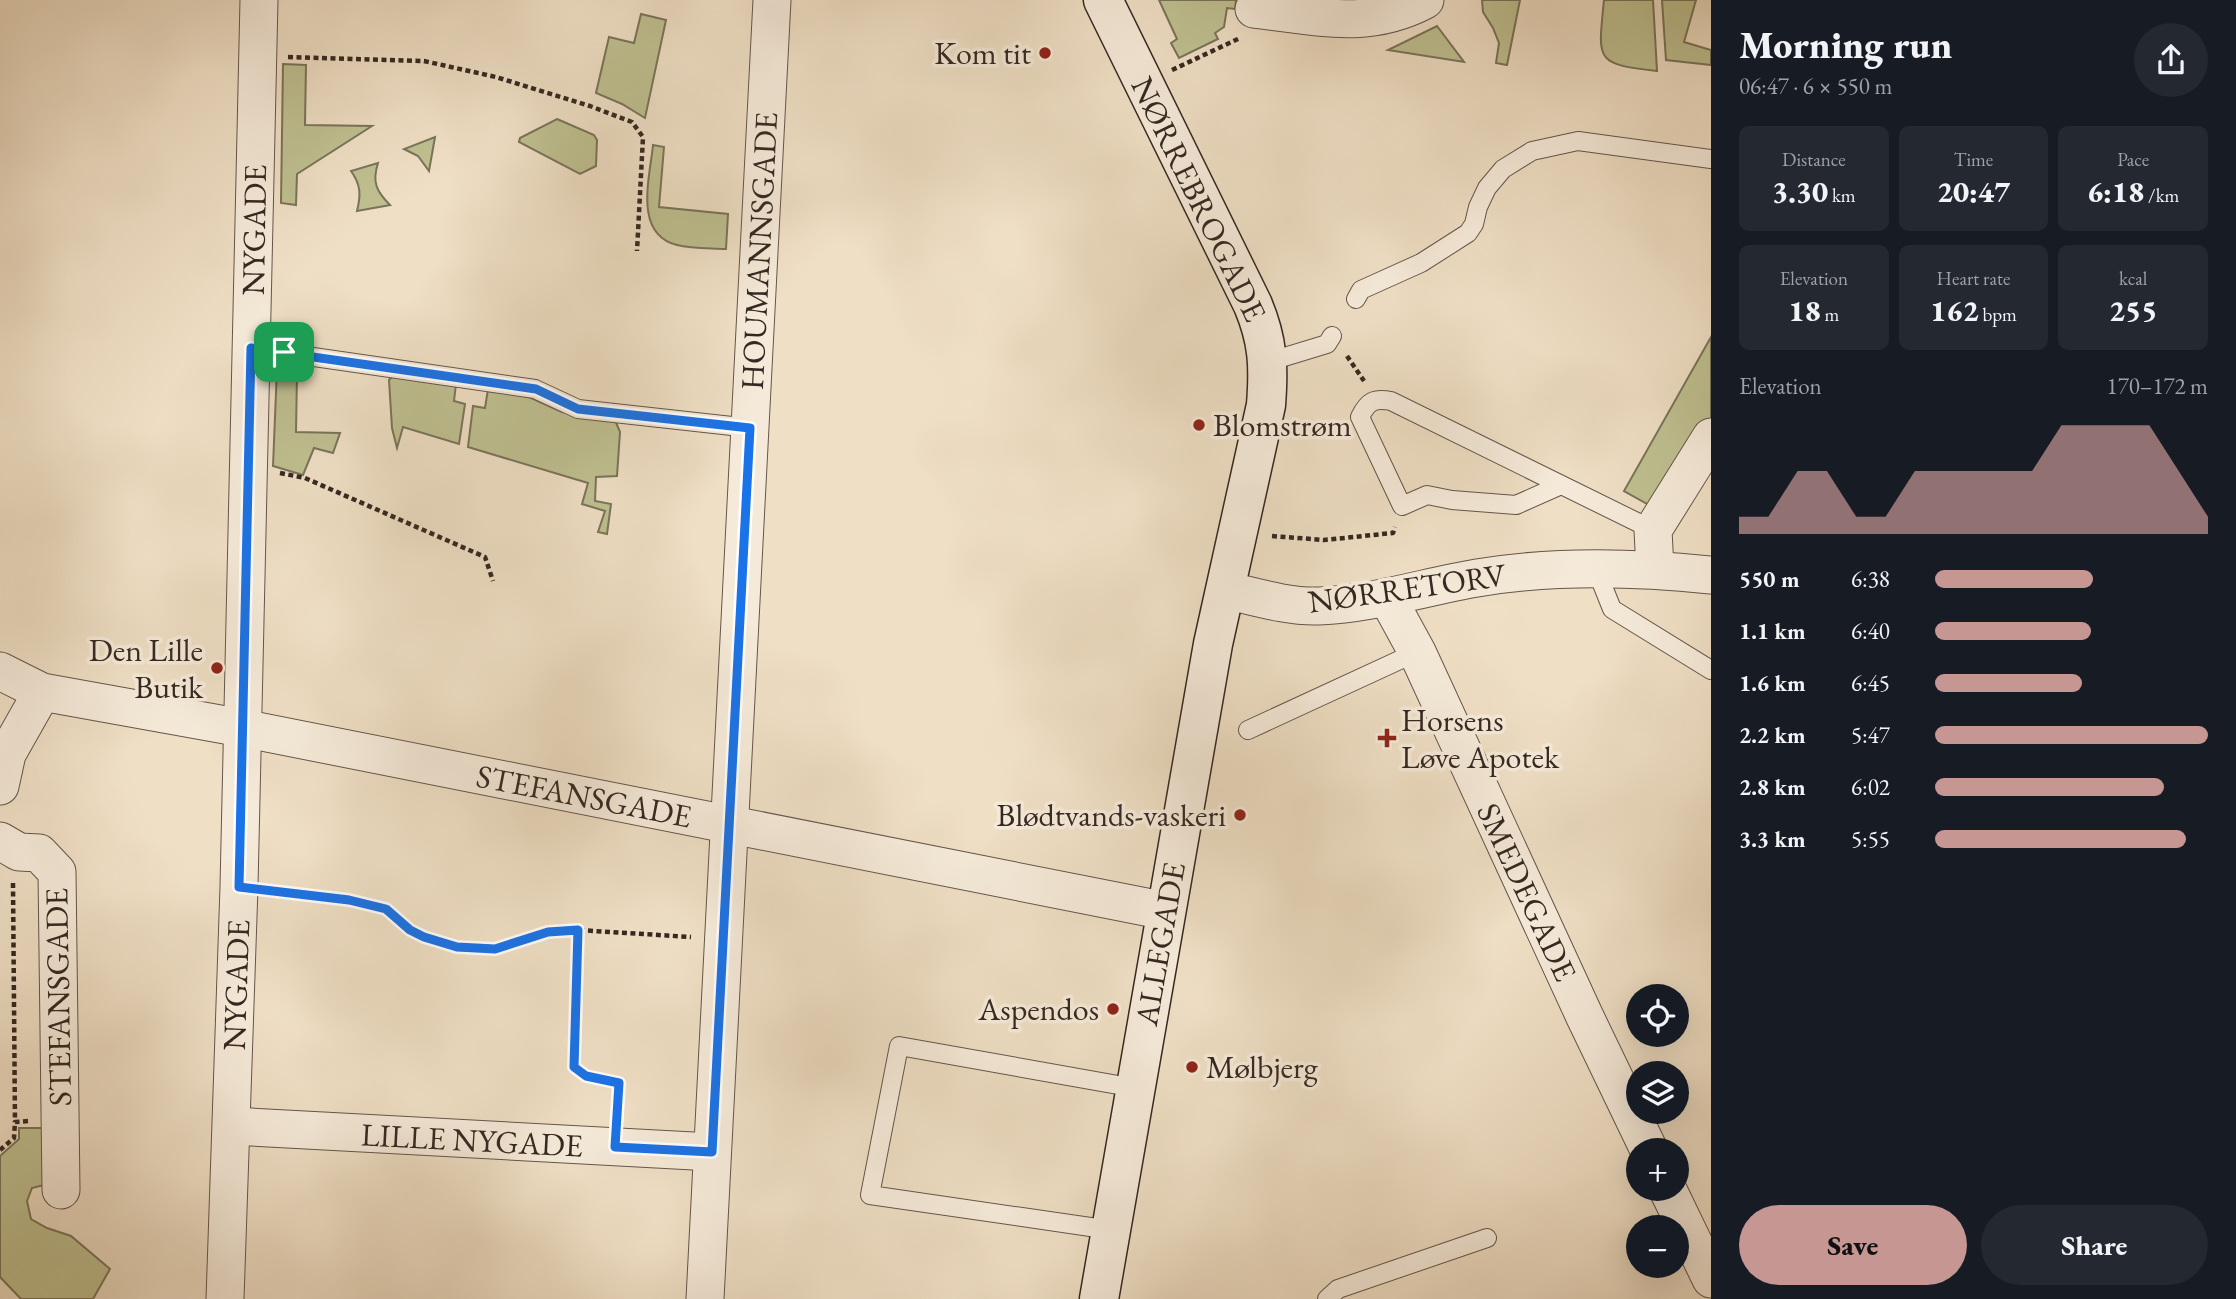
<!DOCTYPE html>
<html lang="en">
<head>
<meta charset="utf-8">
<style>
  body { margin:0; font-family:"EB Garamond",serif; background:#242831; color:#f1f3f6; height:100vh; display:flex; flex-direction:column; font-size:26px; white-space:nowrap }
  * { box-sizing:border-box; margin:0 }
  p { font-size:23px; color:#9ea1a6 }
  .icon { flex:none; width:38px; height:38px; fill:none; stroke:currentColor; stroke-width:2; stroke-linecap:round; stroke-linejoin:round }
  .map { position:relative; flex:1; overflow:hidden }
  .sheet { display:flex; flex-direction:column; background:#171b24; width:525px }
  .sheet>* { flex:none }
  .controls { position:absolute; left:1626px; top:984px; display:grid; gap:14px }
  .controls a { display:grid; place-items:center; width:63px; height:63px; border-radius:50%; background:#171b24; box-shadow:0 7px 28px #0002; font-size:35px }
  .pin { position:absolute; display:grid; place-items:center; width:60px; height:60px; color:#fff; margin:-30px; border-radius:14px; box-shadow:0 4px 10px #0006 }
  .round { display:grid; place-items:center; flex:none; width:74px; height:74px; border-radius:37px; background:#242831 }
  .head { display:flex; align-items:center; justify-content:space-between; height:119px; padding:0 28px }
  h1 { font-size:38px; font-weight:800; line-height:52px }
  .metrics { display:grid; grid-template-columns:repeat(3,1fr); gap:10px; height:119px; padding:7px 28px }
  .metrics div { display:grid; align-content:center; border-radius:10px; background:#242831; text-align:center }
  .metrics b { font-size:30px; font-weight:800 }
  .metrics small { font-size:19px; font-weight:400 }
  .metrics p { font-size:19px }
  .chart { height:196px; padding:14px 28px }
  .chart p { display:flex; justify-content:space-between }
  .chart svg { width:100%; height:126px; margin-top:7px; fill:#c59692; opacity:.7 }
  .action { display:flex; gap:14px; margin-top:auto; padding:14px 28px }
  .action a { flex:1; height:80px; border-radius:42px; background:#c59692; color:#111; font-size:28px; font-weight:800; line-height:80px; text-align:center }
  .action a+a { background:#242831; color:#f1f3f6 }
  ul { padding:0 28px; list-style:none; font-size:23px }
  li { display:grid; grid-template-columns:112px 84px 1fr; align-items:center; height:52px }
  li i { height:18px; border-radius:9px; background:#c59692 }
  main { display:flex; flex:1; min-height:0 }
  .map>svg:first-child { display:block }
  .green { fill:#bfc091; stroke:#7a745a; stroke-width:2 }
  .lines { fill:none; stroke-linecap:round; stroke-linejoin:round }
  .lane-casing { stroke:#64564b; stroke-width:20 }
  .street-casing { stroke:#64564b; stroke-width:39 }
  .secondary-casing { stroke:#352822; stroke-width:41 }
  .path { stroke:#352822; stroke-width:4.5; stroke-dasharray:5 3.5; stroke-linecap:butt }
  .lane { stroke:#f5ead9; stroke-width:18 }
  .street { stroke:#f5ead9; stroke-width:37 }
  .secondary { stroke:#f5ead9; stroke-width:38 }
  .route-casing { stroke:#fff; stroke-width:14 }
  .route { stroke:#1a73e8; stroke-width:9 }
  .poi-dot { fill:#8f2418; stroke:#f5ead9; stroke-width:2.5 }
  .labels { text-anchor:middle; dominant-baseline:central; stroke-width:7; stroke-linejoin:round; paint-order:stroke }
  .poi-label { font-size:32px; fill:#352822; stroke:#f5ead9; text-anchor:end }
  .street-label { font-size:32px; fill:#352822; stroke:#f5ead9 }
</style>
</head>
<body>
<main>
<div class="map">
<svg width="1711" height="1299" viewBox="0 0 1711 1299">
  <rect width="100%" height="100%" fill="#efdfc5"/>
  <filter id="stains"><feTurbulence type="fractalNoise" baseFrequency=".00286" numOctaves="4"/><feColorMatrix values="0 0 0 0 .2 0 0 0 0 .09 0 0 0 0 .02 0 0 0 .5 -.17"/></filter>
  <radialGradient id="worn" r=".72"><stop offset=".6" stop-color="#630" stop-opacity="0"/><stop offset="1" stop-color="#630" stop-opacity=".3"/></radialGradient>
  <!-- green -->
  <g class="green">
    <path d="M 1159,0 L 1236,0 L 1235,9 L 1227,8 L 1224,27 L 1215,33 L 1218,39 L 1179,58 L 1171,43 L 1177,39 Z"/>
    <path d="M 1482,0 L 1520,0 L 1507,65 L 1496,63 L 1499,43 L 1493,28 L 1483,12 Z"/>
    <path d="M 1604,0 L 1653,0 L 1657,71 C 1594,64 1598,61 1604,0 Z"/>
    <path d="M 1662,0 L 1696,0 L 1684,42 L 1711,50 L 1711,65 L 1666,60 Z"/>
    <path d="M 641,14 L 666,20 L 645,118 L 622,104 L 596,93 L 609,37 L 634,43 Z"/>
    <path d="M 1437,26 L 1464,62 L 1388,50 Z"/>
    <path d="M 283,64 L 306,65 L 305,125 L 372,126 L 297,174 L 296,205 L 281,203 Z"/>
    <path d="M 557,119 L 594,135 L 597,140 L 596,166 L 580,174 L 519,142 L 520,138 Z"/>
    <path d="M 435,137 L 429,171 L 418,156 L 404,149 Z"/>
    <path d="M 653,145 L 664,147 L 659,207 L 728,214 L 726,249 C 710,248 692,249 677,245 C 633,234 650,177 653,145 Z"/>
    <path d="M 378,163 C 372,182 376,191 390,205 L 357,211 C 361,195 361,185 351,171 Z"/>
    <path d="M 1711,337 L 1711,421 L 1658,510 L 1624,491 Z"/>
    <path d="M 277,368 L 310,368 L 311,374 L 297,374 L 296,432 L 340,433 L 333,453 L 314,448 L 303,475 L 273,466 Z"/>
    <path d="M 394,375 L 456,384 L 454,401 L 465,404 L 459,444 L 403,427 L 397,448 L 392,428 L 389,380 Z"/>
    <path d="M 488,389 L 529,397 L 562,412 L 615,420 L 620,432 L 617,476 L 596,477 L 595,501 L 611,504 L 607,534 L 598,532 L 605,511 L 582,504 L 588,483 L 468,447 L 473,406 L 485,408 Z"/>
    <path d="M 19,1128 L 44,1128 L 44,1185 L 32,1188 L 27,1201 L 31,1219 L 47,1228 L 71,1236 L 110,1269 L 93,1299 L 21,1299 L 0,1277 L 0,1156 L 19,1139 Z"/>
  </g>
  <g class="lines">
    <!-- lane casing -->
    <g class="lane-casing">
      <g id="lane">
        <path d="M 1356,299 L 1361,290 L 1421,263 L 1468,233 L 1474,224 L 1478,207 L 1487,188 L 1503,169 L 1532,151 L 1578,141 L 1711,159"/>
        <path d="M 251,348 L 535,389 L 578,409 L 750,428"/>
        <path d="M 1268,362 L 1327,344 L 1332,336"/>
        <path d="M 1561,485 L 1516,505 L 1452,500 L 1427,495 L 1402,506 L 1360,417 C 1368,401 1374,398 1391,401 L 1653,530"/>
        <path d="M 1596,569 L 1612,609 L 1711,670"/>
        <path d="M 1248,730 L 1417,652"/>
        <path d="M 1111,1230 L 870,1195 L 899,1046 L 1135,1088"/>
        <path d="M 1327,1299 L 1338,1289 L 1487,1238"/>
      </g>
    </g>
    <!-- street casing -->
    <g class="street-casing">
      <g id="street">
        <path d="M 1254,9 C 1316,16 1367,31 1425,0"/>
        <path d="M 1655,569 L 1653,530 L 1711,437"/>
        <path d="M 1225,590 C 1256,597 1288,607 1319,606 C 1373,604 1424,587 1477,578 C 1554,565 1633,567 1711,575"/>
        <path d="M 1387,597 L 1417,652 L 1585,1017 L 1649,1150"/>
        <path d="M 0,671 L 42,692 L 242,728 L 1166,911"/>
        <path d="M 0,786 L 7,754 L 42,692"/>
        <path d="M 0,841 L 19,852 L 39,853 L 57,872 L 61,1190"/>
        <path d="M 232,1126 L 712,1152"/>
        <path d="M 1667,1188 L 1711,1279"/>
        <path d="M 225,1299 L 239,887 L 259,0"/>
        <path d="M 705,1299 L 772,0"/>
      </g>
    </g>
    <!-- secondary casing -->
    <g class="secondary-casing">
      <path id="secondary" d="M 1099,1299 L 1213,644 L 1266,405 C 1269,366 1268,341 1253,305 L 1103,0"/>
    </g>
    <!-- path -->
    <g class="path">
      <path d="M 288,57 L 424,61 L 496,77 L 590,106 L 632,122 L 643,137 L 637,251"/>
      <path d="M 1172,70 L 1240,38"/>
      <path d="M 1347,356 L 1364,381"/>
      <path d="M 280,473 L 305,478 L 485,557 L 493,581"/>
      <path d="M 1272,536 L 1324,540 L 1393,533 L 1395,527"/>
      <path d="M 13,883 L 15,1122"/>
      <path d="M 272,891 L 349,900 L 386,909 L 410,930 L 423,937 L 457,947 L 495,949 L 548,932 L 578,930 L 691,937"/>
      <path d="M 578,930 L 574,1067 L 586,1076 L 619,1083 L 617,1113"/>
      <path d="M 0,1150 L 14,1138 L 15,1122 L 29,1121"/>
    </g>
    <!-- lane -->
    <use href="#lane" class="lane"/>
    <!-- street -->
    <use href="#street" class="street"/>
    <!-- secondary -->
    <use href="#secondary" class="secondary"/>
  </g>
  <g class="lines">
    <!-- route casing -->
    <g class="route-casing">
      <path id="route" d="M 251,348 L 536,389 L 578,409 L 750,428 L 712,1152 L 615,1147 L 619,1083 L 586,1076 L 574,1067 L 578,930 L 548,932 L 495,949 L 457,947 L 424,937 L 410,930 L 386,909 L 349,900 L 239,887 Z"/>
    </g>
    <!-- route -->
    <use href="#route" class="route"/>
  </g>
  <!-- markers -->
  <g class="poi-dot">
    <circle cx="1045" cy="53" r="7"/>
    <circle cx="1199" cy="425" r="7"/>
    <circle cx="217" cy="668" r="7"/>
    <path d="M1383.5 727.5h7v7h7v7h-7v7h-7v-7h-7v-7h7z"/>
    <circle cx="1240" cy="815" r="7"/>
    <circle cx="1113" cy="1009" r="7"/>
    <circle cx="1192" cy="1067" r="7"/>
  </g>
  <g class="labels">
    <!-- poi labels -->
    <g class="poi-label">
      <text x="1031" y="53">Kom tit</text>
      <text x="1213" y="425" text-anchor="start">Blomstrøm</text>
      <text x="203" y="650">Den Lille<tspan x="203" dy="37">Butik</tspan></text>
      <text x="1401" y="720" text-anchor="start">Horsens<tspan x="1401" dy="37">Løve Apotek</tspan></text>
      <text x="1226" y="815">Blødtvands-vaskeri</text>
      <text x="1099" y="1009">Aspendos</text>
      <text x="1206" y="1067" text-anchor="start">Mølbjerg</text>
    </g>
    <!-- street labels -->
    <g class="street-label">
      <text transform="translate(1199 199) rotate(64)">NØRREBROGADE</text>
      <text transform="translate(254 230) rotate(-89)">NYGADE</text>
      <text transform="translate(759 251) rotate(-87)">HOUMANNSGADE</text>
      <text transform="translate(1407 588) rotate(-8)">NØRRETORV</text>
      <text transform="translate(584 796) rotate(11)">STEFANSGADE</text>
      <text transform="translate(1527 892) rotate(65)">SMEDEGADE</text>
      <text transform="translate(1160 944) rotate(-80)">ALLEGADE</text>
      <text transform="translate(236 985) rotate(-88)">NYGADE</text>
      <text transform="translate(58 997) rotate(-91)">STEFANSGADE</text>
      <text transform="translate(472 1140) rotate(3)">LILLE NYGADE</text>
    </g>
  </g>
  <rect width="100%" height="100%" filter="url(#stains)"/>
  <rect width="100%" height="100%" fill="url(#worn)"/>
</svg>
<div class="controls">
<a><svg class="icon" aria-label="locate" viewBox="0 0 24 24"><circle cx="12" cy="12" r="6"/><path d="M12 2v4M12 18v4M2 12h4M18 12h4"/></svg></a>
<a><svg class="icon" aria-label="layers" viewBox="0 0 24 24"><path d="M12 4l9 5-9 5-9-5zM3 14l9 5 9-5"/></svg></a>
<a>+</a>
<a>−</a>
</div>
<div class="pin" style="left:284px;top:352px;background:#1e9e55"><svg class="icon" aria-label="arrive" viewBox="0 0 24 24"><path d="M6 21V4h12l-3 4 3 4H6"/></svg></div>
</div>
<section class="sheet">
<div class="head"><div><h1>Morning run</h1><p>06:47 · 6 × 550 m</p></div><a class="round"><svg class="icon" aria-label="share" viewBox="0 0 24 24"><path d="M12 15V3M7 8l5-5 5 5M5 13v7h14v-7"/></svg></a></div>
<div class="metrics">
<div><p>Distance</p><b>3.30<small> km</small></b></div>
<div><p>Time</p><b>20:47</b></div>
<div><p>Pace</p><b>6:18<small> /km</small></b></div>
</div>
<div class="metrics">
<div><p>Elevation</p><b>18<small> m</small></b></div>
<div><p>Heart rate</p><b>162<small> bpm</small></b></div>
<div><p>kcal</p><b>255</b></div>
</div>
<div class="chart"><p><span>Elevation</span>170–172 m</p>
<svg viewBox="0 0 160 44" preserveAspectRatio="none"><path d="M0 44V38L10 38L20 22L30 22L40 38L50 38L60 22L70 22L80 22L90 22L100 22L110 6L120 6L130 6L140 6L150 22L160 38V44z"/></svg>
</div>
<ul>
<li><b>550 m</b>6:38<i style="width:58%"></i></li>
<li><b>1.1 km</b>6:40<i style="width:57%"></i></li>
<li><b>1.6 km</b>6:45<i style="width:54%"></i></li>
<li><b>2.2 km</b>5:47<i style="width:100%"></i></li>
<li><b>2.8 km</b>6:02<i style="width:84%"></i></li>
<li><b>3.3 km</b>5:55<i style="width:92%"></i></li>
</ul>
<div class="action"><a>Save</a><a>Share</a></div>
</section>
</main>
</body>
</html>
